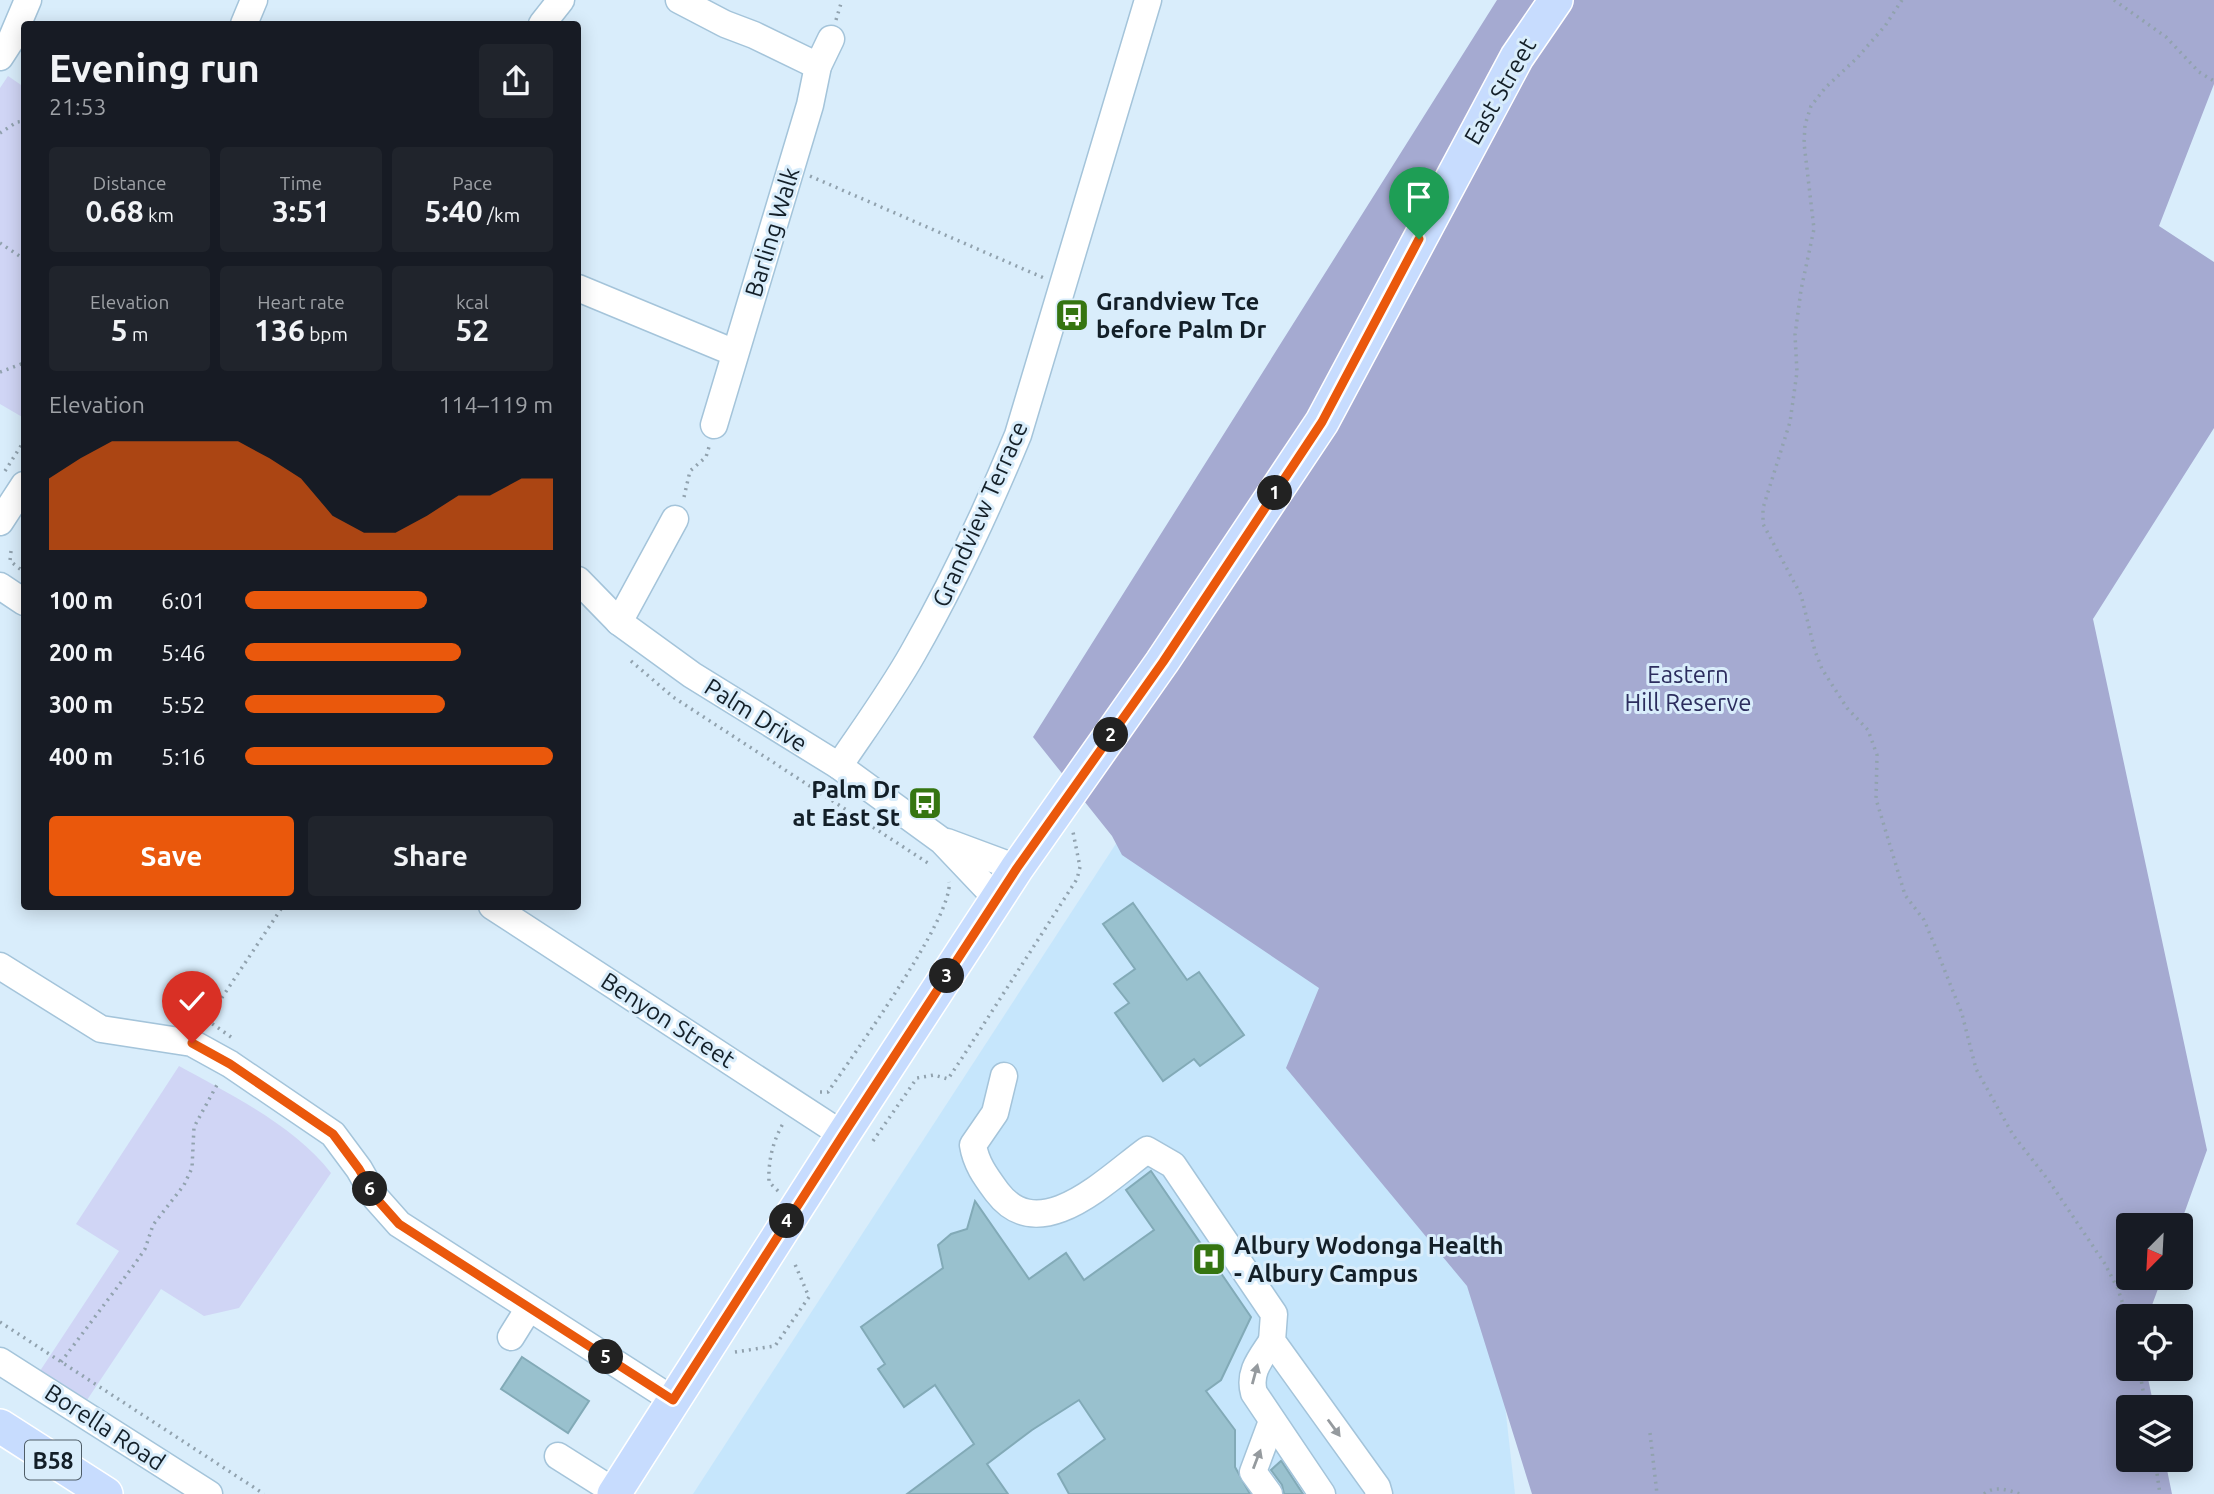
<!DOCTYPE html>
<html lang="en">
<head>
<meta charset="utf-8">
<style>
  body { margin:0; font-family:Ubuntu,sans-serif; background:#20242c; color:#f1f3f6; height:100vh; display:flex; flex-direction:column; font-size:26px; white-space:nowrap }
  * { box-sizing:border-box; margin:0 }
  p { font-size:23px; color:#9ea1a6 }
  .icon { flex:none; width:38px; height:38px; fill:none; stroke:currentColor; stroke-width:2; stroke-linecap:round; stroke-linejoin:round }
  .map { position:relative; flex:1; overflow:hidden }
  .drawer { position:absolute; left:21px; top:21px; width:560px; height:889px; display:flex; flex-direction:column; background:#171b24; border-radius:7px; box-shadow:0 4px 18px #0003 }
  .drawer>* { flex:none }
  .needle { width:46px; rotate:204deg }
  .fabs { position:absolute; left:2116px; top:1213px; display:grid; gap:14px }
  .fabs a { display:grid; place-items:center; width:77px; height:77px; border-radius:7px; background:#171b24; box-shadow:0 4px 18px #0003; font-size:35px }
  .pin { position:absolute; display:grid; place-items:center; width:60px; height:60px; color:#fff; margin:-72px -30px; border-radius:50% 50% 50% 0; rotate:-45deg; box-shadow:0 0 7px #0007 }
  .pin .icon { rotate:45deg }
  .km { position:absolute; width:35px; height:35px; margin:-18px; border-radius:50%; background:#222; color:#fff; font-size:19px; line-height:35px; text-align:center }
  .round { display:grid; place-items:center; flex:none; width:74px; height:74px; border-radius:7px; background:#20242c }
  .headline { display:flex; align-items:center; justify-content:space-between; height:119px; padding:0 28px }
  h1 { font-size:38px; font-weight:600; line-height:52px }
  .metrics { display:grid; grid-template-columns:repeat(3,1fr); gap:10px; height:119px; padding:7px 28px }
  .metrics div { display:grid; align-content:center; border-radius:7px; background:#20242c; text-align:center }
  .metrics b { font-size:30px; font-weight:600 }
  .metrics small { font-size:19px; font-weight:400 }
  .metrics p { font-size:19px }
  .chart { height:196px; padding:14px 28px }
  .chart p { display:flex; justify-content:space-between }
  .chart svg { width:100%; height:126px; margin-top:7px; fill:#ea580c; opacity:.7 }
  .primary-button { display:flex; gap:14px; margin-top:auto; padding:14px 28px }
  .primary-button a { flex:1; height:80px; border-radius:7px; background:#ea580c; color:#fff; font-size:28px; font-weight:600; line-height:80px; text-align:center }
  .primary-button a+a { background:#20242c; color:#f1f3f6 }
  ul { padding:0 28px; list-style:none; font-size:23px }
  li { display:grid; grid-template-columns:112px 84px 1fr; align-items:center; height:52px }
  li i { height:18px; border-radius:9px; background:#ea580c }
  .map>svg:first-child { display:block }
  .built { fill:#c6e6fc }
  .green { fill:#d0d5f5 }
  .forest { fill:#a5aad1 }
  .building { fill:#99c1ce; stroke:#82aab7; stroke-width:2 }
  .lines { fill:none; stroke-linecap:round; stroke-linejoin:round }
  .minor-casing { stroke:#a4c4da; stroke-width:29 }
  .major-casing { stroke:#fff; stroke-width:36 }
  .path { stroke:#91a2ae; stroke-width:3.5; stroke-dasharray:2 5; stroke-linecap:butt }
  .minor { stroke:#fff; stroke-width:26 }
  .major { stroke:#c7dcfe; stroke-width:33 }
  .oneway { fill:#959a9e }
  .route-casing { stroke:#fff; stroke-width:14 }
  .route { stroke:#ea580c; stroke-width:9 }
  .labels { text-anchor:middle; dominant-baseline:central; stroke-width:6; stroke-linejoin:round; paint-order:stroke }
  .shield { fill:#d9edfb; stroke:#4e5d67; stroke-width:2 }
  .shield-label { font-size:23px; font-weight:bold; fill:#131f28 }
  .street-label { font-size:24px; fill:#131f28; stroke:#d9edfb }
  .poi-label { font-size:24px; font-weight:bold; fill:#131f28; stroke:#d9edfb; text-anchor:start }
  .park-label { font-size:24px; fill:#2c2d5e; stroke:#d9edfb }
</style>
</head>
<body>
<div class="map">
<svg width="2214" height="1494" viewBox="0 0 2214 1494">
  <rect width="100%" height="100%" fill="#d9edfb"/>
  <!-- built -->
  <path class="built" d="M 1132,819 L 1336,950 L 1501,1370 L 1515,1494 L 693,1494 Z"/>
  <!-- green -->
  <g class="green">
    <path d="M 8,76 L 24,87 L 24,418 L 0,404 L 0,88 Z"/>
    <path d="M 179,1066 C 230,1094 296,1127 331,1173 L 239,1308 L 204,1316 L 161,1289 L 83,1406 L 36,1377 L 119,1251 L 76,1224 Z"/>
  </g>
  <!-- forest -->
  <path class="forest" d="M 1497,0 L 2214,0 L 2214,84 L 2159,226 L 2214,262 L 2214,428 L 2093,619 L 2207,1150 L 2180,1225 L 2128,1225 L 2128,1278 L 2162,1278 L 2148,1316 L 2128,1316 L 2128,1368 L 2146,1369 L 2154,1407 L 2128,1407 L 2128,1460 L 2165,1460 L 2172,1494 L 1532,1494 L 1467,1286 L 1286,1068 L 1319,988 L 1122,855 L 1112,836 L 1033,737 Z"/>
  <!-- building -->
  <g class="building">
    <path d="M 1133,903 L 1187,980 L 1199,972 L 1244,1035 L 1200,1066 L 1194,1059 L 1163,1081 L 1115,1013 L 1129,1003 L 1114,984 L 1135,969 L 1103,924 Z"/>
    <path d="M 1151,1171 L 1251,1317 L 1221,1380 L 1206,1391 L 1235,1430 L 1235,1467 L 1250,1494 L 1069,1494 L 1058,1474 L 1105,1439 L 1079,1400 L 1032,1430 L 987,1464 L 1008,1494 L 907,1494 L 974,1444 L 935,1385 L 904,1407 L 878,1369 L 885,1364 L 861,1327 L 943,1268 L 938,1245 L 951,1234 L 967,1229 L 975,1201 L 1029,1279 L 1066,1253 L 1084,1280 L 1154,1230 L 1126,1190 Z"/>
    <path d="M 522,1357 L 589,1401 L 568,1433 L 501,1389 Z"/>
    <path d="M 1281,1461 L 1282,1462 L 1303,1494 L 1284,1494 L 1282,1485 L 1271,1470 Z"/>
  </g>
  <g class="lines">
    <!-- minor casing -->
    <g class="minor-casing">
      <g id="minor">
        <path d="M 679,0 L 725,24 L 754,35 L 818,66"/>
        <path d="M 244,24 L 254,0"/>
        <path d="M 542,24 L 561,0"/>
        <path d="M 0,57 L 11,40 L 28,0"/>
        <path d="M 578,288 L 735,353"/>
        <path d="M 714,425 L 810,105 L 818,66 L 831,39"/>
        <path d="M 0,522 L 24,485"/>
        <path d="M 578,580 L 619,622 L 692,675 L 839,766 L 942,841 L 997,899"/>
        <path d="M 0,586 L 24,602"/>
        <path d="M 619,622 L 675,519"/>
        <path d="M 839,766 C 864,729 891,692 913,653 C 953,583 987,510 1018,435 L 1148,0"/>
        <path d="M 947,842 L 1017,868"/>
        <path d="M 492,906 L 843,1135"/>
        <path d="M 0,966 L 101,1029 L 192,1043 L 230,1064 L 333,1134 L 359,1169 L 375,1197 L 399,1224 L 673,1400"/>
        <path d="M 1004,1076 L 995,1113 L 973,1145 C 976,1164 986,1177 997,1192 C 1040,1249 1108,1178 1147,1150 L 1173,1165 L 1274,1314 L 1272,1341 L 1377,1487 L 1379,1494"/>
        <path d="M 511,1337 L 529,1308"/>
        <path d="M 1272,1341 C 1261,1358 1248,1372 1254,1393 L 1322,1494"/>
        <path d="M 0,1361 L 209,1494"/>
        <path d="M 558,1456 L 615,1492"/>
        <path d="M 1269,1494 L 1253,1472 L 1272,1421"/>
      </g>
    </g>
    <!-- major casing -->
    <g class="major-casing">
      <g id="major">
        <path d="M 0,1426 L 106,1494"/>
        <path d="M 614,1494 L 843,1135 L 1017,868 L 1162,662 L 1322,422 L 1517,57 L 1556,0"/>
      </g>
    </g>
    <!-- path -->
    <g class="path">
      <path d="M 1902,0 L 1885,26 L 1857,58 L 1825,88 L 1811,106 L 1805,125 L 1804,143 L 1814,229 L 1801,290 L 1795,335 L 1797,372 L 1790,422 L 1763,508 L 1763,524 L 1801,595 L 1815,651 L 1822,669 L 1847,708 L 1868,730 L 1877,755 L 1876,799 L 1905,895 L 1924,920 L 1935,946 L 1962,1014 L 1976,1069 L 2013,1135 L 2049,1181 L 2105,1264 L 2118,1289 L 2128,1320"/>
      <path d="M 2114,0 L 2166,37 L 2199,72 L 2214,81"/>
      <path d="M 836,20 L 842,0"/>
      <path d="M 0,133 L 17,122 L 24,121"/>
      <path d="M 810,176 L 1044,278"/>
      <path d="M 0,243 L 24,259"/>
      <path d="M 0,372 L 24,363"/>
      <path d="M 5,471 L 24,441"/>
      <path d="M 684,497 L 690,471 L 706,457 L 709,447"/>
      <path d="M 11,551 L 10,561 L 24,572"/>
      <path d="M 631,661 L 673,697 L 931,865"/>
      <path d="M 231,1037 L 207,1020 L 283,906"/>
      <path d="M 820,1092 L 828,1092 C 853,1055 954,916 949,882"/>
      <path d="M 873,1141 L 917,1078 L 934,1075 L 948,1079 L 962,1058 L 1077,879 L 1080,867 L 1073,832"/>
      <path d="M 778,1191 L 769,1182 C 768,1161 773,1140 784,1122"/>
      <path d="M 0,1322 L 264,1494"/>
      <path d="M 735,1352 L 775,1346 L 809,1297 L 794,1262"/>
      <path d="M 61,1362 L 134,1265 L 145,1249 L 153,1225 L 184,1185 L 192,1168 L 194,1127 L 218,1083"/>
      <path d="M 2139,1368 L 2146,1407"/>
      <path d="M 1650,1433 L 1657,1494"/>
      <path d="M 2155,1460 L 2160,1494"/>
      <path d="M 1984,1494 C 1995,1485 2008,1490 2020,1494"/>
    </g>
    <!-- minor -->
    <use href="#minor" class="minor"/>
    <!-- major -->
    <use href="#major" class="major"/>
  </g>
  <!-- one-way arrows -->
  <defs><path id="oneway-solid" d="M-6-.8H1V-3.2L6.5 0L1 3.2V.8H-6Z" transform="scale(1.75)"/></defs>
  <g class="oneway">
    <use href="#oneway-solid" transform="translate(1255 1374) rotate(-75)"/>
    <use href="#oneway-solid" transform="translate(1334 1428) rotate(54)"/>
    <use href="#oneway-solid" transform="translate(1257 1459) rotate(-69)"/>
  </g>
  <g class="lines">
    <!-- route casing -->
    <g class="route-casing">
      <path id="route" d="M 192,1043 L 230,1064 L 333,1134 L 359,1169 L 375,1197 L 399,1224 L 673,1400 L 843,1135 L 1017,868 L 1163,662 L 1322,422 L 1419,239"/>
    </g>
    <!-- route -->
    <use href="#route" class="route"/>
  </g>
  <!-- icons -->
  <defs>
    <g id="bus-square" transform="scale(1.75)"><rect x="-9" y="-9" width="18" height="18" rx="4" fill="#357511" stroke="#d9edfb"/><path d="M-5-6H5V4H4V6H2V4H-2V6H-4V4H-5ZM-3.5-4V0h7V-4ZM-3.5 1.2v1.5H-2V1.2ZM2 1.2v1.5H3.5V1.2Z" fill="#fff"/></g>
    <g id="hospital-square" transform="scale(1.75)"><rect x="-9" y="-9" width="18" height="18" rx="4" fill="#357511" stroke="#d9edfb"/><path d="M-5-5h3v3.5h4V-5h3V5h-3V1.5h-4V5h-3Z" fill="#fff"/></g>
  </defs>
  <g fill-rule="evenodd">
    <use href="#bus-square" x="1072" y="315"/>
    <use href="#bus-square" x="925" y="803"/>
    <use href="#hospital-square" x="1209" y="1259"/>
  </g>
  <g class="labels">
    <!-- shield labels -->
    <rect class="shield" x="25" y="1440.5" width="56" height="39" rx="5"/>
    <g class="shield-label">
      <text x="53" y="1460">B58</text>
    </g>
    <!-- street labels -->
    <g class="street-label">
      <text transform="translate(1500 91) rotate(-60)">East Street</text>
      <text transform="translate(772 232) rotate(-73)">Barling Walk</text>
      <text transform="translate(980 514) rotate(-66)">Grandview Terrace</text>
      <text transform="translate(756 715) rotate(32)">Palm Drive</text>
      <text transform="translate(668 1020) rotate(33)">Benyon Street</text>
      <text transform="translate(105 1427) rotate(33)">Borella Road</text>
    </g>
    <!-- poi labels -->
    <g class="poi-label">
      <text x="1096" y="301">Grandview Tce<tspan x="1096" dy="28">before Palm Dr</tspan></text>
      <text x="900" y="789" text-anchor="end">Palm Dr<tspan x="900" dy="28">at East St</tspan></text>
      <text x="1234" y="1245">Albury Wodonga Health<tspan x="1234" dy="28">- Albury Campus</tspan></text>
    </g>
    <!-- park labels -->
    <g class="park-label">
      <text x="1688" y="674">Eastern<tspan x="1688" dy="28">Hill Reserve</tspan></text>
    </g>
  </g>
</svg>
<div class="fabs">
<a><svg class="needle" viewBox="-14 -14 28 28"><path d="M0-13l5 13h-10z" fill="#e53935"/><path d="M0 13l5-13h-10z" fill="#9ea1a6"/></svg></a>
<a><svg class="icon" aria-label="locate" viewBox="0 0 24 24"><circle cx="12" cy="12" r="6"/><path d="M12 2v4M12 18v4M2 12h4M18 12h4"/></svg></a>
<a><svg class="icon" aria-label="layers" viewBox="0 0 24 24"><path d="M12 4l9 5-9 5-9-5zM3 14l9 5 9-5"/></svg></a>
</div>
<div class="pin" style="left:1419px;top:239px;background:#1e9e55"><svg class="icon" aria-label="arrive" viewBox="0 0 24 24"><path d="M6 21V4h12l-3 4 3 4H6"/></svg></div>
<div class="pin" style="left:192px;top:1043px;background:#d93025"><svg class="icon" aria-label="check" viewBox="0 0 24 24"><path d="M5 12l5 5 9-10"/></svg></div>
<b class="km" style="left:1275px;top:493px">1</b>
<b class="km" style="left:1111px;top:735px">2</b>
<b class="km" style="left:947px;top:976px">3</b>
<b class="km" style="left:787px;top:1221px">4</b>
<b class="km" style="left:606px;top:1357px">5</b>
<b class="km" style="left:370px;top:1189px">6</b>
<section class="drawer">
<div class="headline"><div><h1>Evening run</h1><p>21:53</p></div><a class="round"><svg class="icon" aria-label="share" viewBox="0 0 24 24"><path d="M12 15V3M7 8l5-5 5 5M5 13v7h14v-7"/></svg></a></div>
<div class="metrics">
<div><p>Distance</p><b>0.68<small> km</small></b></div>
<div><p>Time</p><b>3:51</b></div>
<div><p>Pace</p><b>5:40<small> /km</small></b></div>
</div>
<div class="metrics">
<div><p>Elevation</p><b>5<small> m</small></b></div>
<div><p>Heart rate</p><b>136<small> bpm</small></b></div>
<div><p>kcal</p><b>52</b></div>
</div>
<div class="chart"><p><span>Elevation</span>114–119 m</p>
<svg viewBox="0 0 160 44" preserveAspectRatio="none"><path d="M0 44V19L10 12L20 6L30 6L40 6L50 6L60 6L70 12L80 19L90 32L100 38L110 38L120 32L130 25L140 25L150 19L160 19V44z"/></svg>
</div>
<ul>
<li><b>100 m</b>6:01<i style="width:59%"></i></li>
<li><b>200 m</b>5:46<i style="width:70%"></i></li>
<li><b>300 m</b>5:52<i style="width:65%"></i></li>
<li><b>400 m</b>5:16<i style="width:100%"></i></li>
</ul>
<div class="primary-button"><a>Save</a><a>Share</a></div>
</section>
</div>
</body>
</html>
